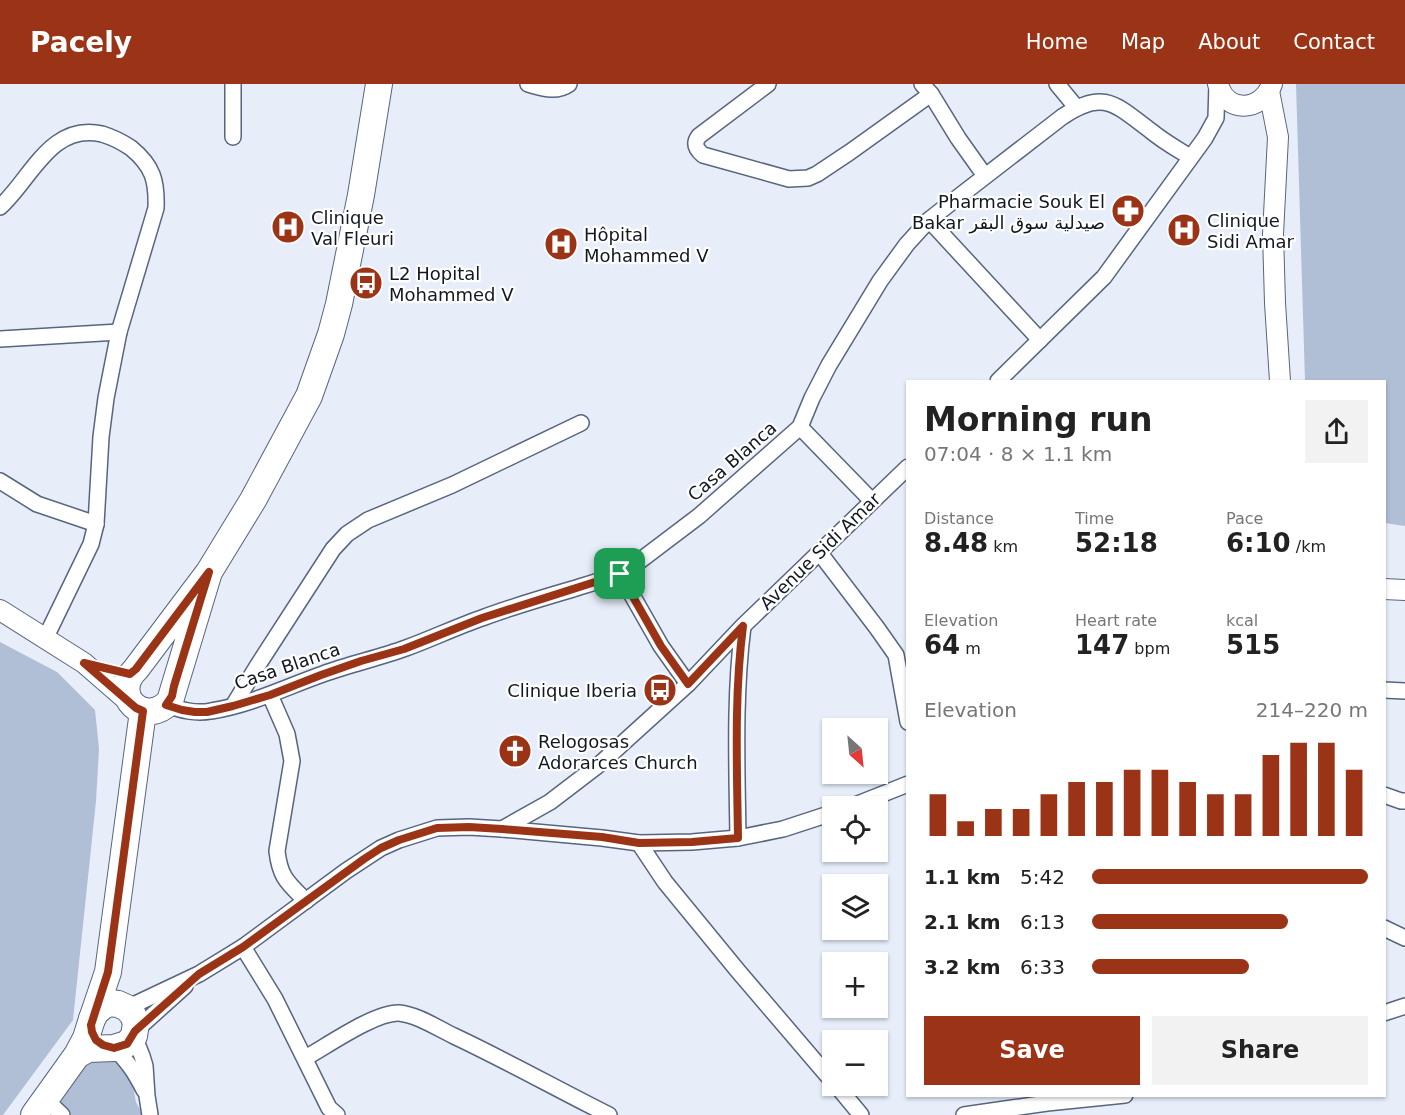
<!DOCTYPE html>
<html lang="en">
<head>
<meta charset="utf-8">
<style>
  body { margin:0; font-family:"DejaVu Sans","Noto Naskh Arabic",sans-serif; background:#f2f2f2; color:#222; height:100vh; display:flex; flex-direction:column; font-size:22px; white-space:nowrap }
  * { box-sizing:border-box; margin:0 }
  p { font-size:20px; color:#767676 }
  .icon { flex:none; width:33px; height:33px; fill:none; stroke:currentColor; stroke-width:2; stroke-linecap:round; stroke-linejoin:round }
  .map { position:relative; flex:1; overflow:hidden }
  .panel { position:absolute; left:906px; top:296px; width:480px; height:717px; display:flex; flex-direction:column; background:#fff; border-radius:0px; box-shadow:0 2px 4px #0004 }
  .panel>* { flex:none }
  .needle { width:39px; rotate:153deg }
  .buttons { position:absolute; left:822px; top:634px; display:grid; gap:12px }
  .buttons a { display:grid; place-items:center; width:66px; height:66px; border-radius:0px; background:#fff; box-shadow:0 2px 4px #0004; font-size:30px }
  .pin { position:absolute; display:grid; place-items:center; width:51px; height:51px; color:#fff; margin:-26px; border-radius:12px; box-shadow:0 3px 9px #0006 }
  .round { display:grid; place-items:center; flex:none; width:63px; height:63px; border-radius:0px; background:#f2f2f2 }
  .summary { display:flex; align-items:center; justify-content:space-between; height:102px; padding:0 18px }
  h1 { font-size:33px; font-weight:700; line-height:45px }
  .metrics { display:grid; grid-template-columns:repeat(3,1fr); gap:9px; height:102px; padding:6px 18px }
  .metrics div { display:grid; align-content:center }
  .metrics b { font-size:26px; font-weight:700 }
  .metrics small { font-size:16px; font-weight:400 }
  .metrics p { font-size:16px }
  .chart { height:168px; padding:12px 18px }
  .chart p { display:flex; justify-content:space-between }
  .chart svg { width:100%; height:108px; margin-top:6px; stroke:#9b3416; stroke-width:6 }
  .button { display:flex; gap:12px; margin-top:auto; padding:12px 18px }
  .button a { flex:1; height:69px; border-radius:0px; background:#9b3416; color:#fff; font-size:24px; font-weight:700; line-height:69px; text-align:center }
  .button a+a { background:#f2f2f2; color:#222 }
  ul { padding:0 18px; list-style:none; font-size:20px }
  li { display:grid; grid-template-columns:96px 72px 1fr; align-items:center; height:45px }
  li i { height:15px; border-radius:8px; background:#9b3416 }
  header { display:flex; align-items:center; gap:36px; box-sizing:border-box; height:84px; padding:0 30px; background:#9b3416; color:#fff }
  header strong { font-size:28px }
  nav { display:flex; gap:33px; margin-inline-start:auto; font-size:21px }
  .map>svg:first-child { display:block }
  .green { fill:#b0bed6 }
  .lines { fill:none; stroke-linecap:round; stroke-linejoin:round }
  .minor-casing { stroke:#57657f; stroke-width:18 }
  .tertiary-casing { stroke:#57657f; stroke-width:22 }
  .primary-casing { stroke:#57657f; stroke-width:28 }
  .minor { stroke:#fff; stroke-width:15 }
  .tertiary { stroke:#fff; stroke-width:20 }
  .primary { stroke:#fff; stroke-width:26 }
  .route-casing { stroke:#fff; stroke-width:12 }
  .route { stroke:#9b3416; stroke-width:8 }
  .labels { text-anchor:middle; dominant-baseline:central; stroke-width:4.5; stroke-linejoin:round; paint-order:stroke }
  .poi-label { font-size:18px; fill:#121822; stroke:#fff; text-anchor:start }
  .street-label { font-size:18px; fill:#121822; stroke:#fff }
</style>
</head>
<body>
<header>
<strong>Pacely</strong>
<nav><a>Home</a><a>Map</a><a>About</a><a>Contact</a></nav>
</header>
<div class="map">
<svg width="1405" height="1031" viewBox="0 0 1405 1031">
  <rect width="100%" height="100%" fill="#e7eefa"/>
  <!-- green -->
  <g class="green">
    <path d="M 1296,0 L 1405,0 L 1405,442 L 1385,439 L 1384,297 L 1305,297 Z"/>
    <path d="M 0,558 L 57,588 L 95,626 L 99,665 L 96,717 L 73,936 L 3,1031 L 0,1031 Z"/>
    <path d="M 85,975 L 121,978 C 134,995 132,998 136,1018 C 138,1023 141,1025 142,1031 L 72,1031 L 63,1026 L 54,1010 Z"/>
  </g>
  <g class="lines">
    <!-- minor casing -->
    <g class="minor-casing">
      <g id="minor">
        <path d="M 233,0 L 233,53"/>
        <path d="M 528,0 C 543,4 556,9 569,0"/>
        <path d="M 768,0 L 699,52 C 693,60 696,65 703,71 L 789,95 L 808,94 L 817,90 L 850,68 L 931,10"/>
        <path d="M 922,0 L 931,10 L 958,54 L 985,92"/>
        <path d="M 1057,0 L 1076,23"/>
        <path d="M 0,123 C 31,95 51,38 102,50 C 112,53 122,58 131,64 C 153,82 157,97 156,124 L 119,248 L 106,314 L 101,353 L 96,440 L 91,460 L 45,555"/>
        <path d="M 929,136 L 1040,256"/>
        <path d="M 0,255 L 119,248"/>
        <path d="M 998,297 L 1104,193 L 1205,54 L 1216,34 L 1217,0"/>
        <path d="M 800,343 L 872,417"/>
        <path d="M 0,397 L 37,420 L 96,440"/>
        <path d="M 819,468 L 877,544 L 896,571 L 908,638"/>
        <path d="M 620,490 L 661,562 L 688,600"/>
        <path d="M 1384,606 L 1405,607"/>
        <path d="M 270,611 L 287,650 L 292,677 L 277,767 C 280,794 288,799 306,817"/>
        <path d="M 167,621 C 181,626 195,630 211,627 C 250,621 286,603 323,590 C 350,580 379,574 406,564 C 431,555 456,543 482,534 C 511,523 542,514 573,505 C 592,499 611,494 629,485 L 699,432 L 800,343 L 812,314 L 829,281 L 880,197 L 907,160 L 929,136 L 948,121 L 1062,33 C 1104,4 1116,21 1151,47 C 1163,57 1177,65 1190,73"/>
        <path d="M 233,622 L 258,581 L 333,465 L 347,450 L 368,436 L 452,401 L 581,339"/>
        <path d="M 1384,711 L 1401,717 L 1405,717"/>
        <path d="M 850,723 L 908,700"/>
        <path d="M 502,745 L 602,754 L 639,759 L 692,758 L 738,754 L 783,745 L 832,729"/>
        <path d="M 738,754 C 737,683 734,612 743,542"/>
        <path d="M 639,759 L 665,798 L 738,887 L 832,997"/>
        <path d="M 1384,844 L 1405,854"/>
        <path d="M 243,863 L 275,915 L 329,1024 L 337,1031"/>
        <path d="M 127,924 L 199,890 L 243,863 L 346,787 L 381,764 L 399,756 L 437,744 L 469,743 L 502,745 L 550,718 L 601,679 L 688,600 L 743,542 L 908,383"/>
        <path d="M 1384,929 L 1405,922"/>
        <path d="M 135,947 L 185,902"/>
        <path d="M 134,952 L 142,972 L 145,982 L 147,1012 L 150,1031"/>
        <path d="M 114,964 C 128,978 135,988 144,1006"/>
        <path d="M 305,974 C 327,962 375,928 399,929 C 418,931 437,944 454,952 C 507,977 557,1005 609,1031"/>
        <path d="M 837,1002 L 861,1031"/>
        <path d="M 45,1015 L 62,1031"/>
        <path d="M 964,1031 L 1047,1019 L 1125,1011"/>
      </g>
    </g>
    <!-- tertiary casing -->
    <g class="tertiary-casing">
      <g id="tertiary">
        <path d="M 1218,0 C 1226,30 1262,28 1272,0"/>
        <path d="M 1269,7 L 1278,53 L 1273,150 L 1275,219 L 1280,297"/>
        <path d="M 1384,505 L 1405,506"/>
        <path d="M 0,526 L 84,579 L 130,619"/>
      </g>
    </g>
    <!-- primary casing -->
    <g class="primary-casing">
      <g id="primary">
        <path d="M 209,488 L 170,617 C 145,645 109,611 136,585 L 209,488 L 253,416 L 309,312 L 331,250 L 339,220 L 361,111 L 379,0"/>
        <path d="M 92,935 L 108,888 L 143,627"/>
        <path d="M 34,1031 L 77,971 L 86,954 L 92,935 L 96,928 L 103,922 L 110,919 L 118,920 L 127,924 L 133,931 L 136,939 L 134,952 L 127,960 L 114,964 L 88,965 L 77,971"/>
      </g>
    </g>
    <!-- minor -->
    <use href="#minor" class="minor"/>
    <!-- tertiary -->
    <use href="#tertiary" class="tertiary"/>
    <!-- primary -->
    <use href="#primary" class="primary"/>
  </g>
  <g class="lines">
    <!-- route casing -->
    <g class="route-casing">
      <path id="route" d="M 209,488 L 174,602 L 172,612 L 166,621 L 182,626 L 195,628 L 207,628 L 233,622 L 270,611 L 321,591 L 361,577 L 404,565 L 482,534 L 620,490 L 661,562 L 688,600 L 743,542 C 734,612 737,683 738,754 L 692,758 L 639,759 L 602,753 L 502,745 L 469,743 L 437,744 L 399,756 L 381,764 L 364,775 L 243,863 L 199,890 L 135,947 L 127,960 L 114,964 L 103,961 L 96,956 L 92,948 L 91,941 L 108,888 L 143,627 L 136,624 L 84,579 L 130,590 L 136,585 Z"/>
    </g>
    <!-- route -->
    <use href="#route" class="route"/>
  </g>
  <!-- icons -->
  <defs>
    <g id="pharmacy-disc" transform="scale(1.725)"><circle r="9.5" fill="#9b3416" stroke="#fff"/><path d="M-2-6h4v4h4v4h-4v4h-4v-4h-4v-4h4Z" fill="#fff"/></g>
    <g id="hospital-disc" transform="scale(1.725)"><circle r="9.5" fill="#9b3416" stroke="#fff"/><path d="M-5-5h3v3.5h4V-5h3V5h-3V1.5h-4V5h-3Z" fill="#fff"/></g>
    <g id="bus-disc" transform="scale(1.725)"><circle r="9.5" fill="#9b3416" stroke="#fff"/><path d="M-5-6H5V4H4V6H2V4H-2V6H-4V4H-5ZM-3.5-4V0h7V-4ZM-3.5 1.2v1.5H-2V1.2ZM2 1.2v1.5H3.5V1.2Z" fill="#fff"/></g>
    <g id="church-disc" transform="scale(1.725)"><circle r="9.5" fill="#9b3416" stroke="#fff"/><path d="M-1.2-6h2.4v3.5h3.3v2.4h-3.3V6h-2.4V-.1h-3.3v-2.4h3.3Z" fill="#fff"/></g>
  </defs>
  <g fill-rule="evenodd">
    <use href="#pharmacy-disc" x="1128" y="127"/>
    <use href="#hospital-disc" x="288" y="143"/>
    <use href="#hospital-disc" x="1184" y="146"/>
    <use href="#hospital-disc" x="561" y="160"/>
    <use href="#bus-disc" x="366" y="199"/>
    <use href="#bus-disc" x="660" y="606"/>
    <use href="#church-disc" x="515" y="667"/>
  </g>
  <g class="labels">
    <!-- poi labels -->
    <g class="poi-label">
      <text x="1105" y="117" text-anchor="end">Pharmacie Souk El<tspan x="1105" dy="21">Bakar صيدلية سوق البقر</tspan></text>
      <text x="311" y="133">Clinique<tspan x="311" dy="21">Val Fleuri</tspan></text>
      <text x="1207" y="136">Clinique<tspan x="1207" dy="21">Sidi Amar</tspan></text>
      <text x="584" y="150">Hôpital<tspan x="584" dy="21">Mohammed V</tspan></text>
      <text x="389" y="189">L2 Hopital<tspan x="389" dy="21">Mohammed V</tspan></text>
      <text x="637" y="606" text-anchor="end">Clinique Iberia</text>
      <text x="538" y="657">Relogosas<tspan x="538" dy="21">Adorarces Church</tspan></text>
    </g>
    <!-- street labels -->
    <g class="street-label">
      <text transform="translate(732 377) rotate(-41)">Casa Blanca</text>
      <text transform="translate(820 467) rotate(-44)">Avenue Sidi Amar</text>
      <text transform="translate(287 582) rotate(-19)">Casa Blanca</text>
    </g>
  </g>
</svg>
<div class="buttons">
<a><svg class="needle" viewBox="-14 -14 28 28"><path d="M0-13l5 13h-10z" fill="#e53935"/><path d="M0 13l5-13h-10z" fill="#767676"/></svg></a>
<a><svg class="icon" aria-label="locate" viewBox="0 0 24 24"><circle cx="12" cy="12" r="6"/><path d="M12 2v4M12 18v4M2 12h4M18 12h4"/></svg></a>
<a><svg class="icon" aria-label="layers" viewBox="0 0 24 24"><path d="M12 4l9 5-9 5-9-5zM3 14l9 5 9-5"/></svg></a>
<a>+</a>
<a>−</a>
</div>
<div class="pin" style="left:620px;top:490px;background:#1e9e55"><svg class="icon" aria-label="arrive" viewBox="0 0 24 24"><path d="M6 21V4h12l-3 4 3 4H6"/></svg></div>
<section class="panel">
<div class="summary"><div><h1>Morning run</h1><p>07:04 · 8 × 1.1 km</p></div><a class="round"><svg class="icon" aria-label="share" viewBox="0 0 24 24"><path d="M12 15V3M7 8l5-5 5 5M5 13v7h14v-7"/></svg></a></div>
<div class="metrics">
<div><p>Distance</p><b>8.48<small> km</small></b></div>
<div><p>Time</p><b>52:18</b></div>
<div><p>Pace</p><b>6:10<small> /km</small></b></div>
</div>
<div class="metrics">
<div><p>Elevation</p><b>64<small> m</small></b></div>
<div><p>Heart rate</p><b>147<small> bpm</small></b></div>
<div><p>kcal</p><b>515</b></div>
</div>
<div class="chart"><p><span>Elevation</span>214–220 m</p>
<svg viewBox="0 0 160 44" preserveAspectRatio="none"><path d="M5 44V27M15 44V38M25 44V33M35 44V33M45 44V27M55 44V22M65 44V22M75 44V17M85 44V17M95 44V22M105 44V27M115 44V27M125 44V11M135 44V6M145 44V6M155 44V17"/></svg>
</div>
<ul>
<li><b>1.1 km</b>5:42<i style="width:100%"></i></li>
<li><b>2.1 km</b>6:13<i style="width:71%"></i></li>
<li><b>3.2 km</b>6:33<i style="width:57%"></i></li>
</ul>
<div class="button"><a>Save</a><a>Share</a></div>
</section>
</div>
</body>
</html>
